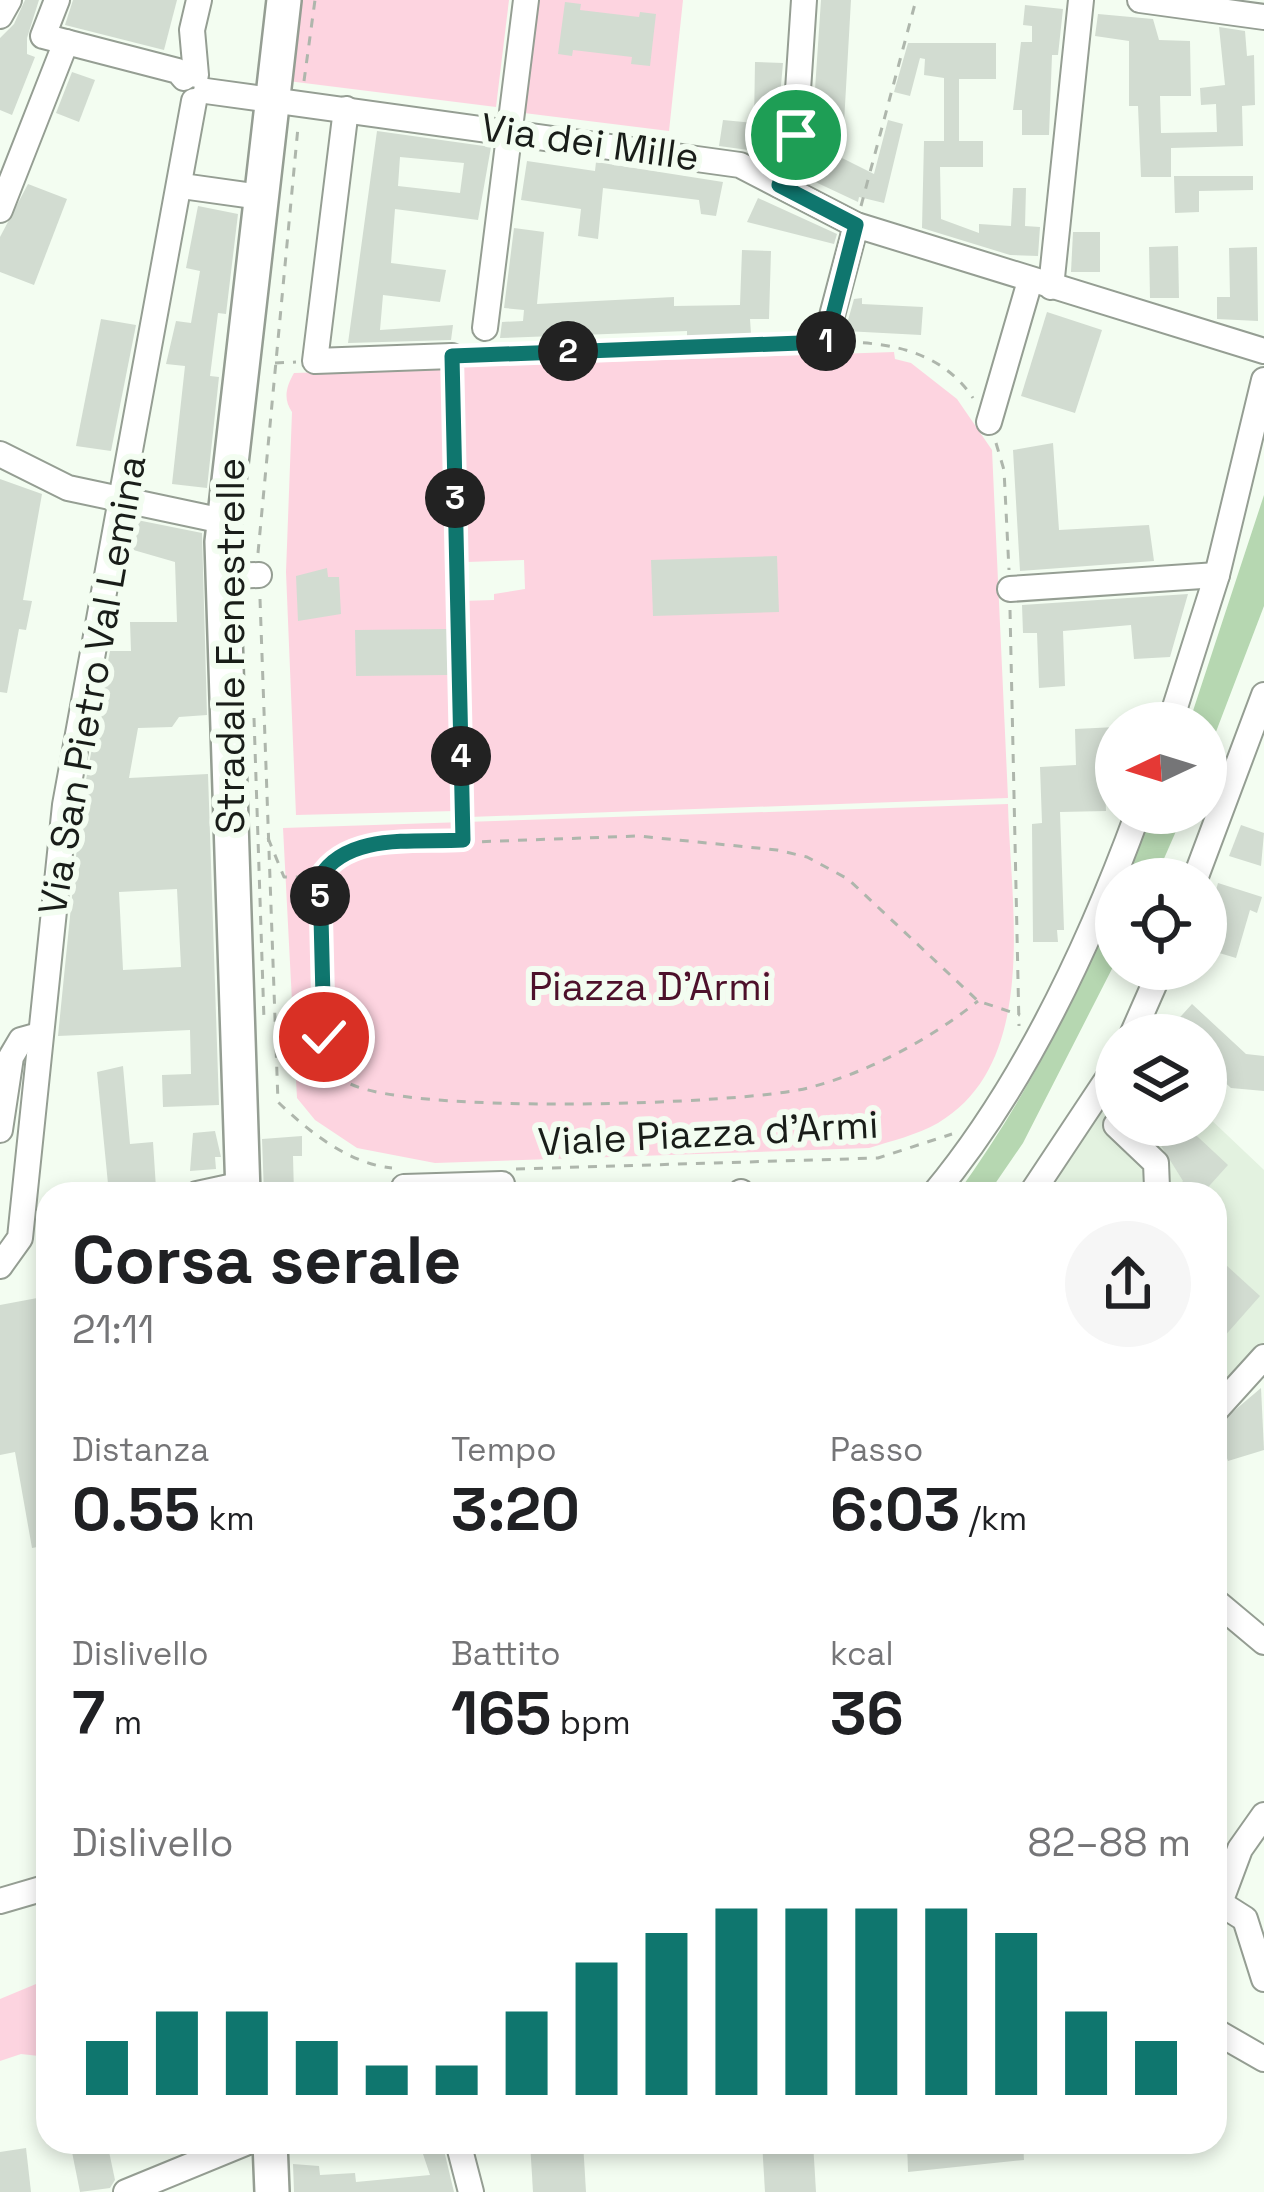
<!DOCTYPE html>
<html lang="it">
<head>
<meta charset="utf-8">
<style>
  body { margin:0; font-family:"Space Grotesk",sans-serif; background:#f6f6f6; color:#202124; height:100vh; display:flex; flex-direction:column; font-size:45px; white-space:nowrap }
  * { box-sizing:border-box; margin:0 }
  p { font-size:39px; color:#757577 }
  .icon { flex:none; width:66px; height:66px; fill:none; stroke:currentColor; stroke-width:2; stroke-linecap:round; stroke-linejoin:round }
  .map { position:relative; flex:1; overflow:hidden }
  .sheet { position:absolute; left:36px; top:1182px; width:1191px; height:972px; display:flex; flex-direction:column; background:#fff; border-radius:36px; box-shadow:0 6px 18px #0003 }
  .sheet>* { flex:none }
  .needle { width:78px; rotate:266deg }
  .tools { position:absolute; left:1095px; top:702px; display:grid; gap:24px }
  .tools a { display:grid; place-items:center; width:132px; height:132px; border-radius:50%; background:#fff; box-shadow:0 6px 18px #0003; font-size:60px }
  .pin { position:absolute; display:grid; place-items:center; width:102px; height:102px; color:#fff; margin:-51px; border:6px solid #fff; border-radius:50%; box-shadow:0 3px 12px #0007 }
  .km { position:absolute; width:60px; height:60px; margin:-30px; border-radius:50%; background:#222; color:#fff; font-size:33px; line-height:60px; text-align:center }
  .round { display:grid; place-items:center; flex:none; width:126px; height:126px; border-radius:63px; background:#f6f6f6 }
  .headline { display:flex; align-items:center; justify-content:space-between; height:204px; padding:0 36px }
  h1 { font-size:66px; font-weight:600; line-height:90px }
  .metrics { display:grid; grid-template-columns:repeat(3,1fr); gap:18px; height:204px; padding:12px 36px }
  .metrics div { display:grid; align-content:center }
  .metrics b { font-size:60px; font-weight:600 }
  .metrics small { font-size:33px; font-weight:400 }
  .metrics p { font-size:33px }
  .chart { height:336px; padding:24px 36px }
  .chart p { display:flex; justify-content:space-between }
  .chart svg { width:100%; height:216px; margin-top:12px; stroke:#0f766e; stroke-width:6 }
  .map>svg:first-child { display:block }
  .built { fill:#e3f2e0 }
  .green { fill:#fdd4e0 }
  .water { fill:#b6d7b1 }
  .building { fill:#d2dcd1; fill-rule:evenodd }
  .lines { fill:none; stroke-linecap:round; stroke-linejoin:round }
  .minor-casing { stroke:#959e93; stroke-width:28 }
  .major-casing { stroke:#959e93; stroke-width:38 }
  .path { stroke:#aeb6ac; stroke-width:3; stroke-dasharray:9 9; stroke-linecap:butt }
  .minor { stroke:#fff; stroke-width:24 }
  .major { stroke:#fff; stroke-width:33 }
  .route-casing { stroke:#fff; stroke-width:24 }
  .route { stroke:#0f766e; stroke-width:15 }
  .labels { text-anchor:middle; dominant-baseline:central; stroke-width:12; stroke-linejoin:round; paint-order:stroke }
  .street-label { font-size:39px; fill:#191d19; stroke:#f3fdf1 }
  .park-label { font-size:39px; fill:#4d112b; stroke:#f3fdf1 }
</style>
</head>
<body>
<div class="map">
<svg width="1264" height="2192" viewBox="0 0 1264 2192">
  <rect width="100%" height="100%" fill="#f3fdf1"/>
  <!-- built -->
  <path class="built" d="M 1116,1085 L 1116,1125 L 1206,1125 L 1206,1115 L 1264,1170 L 1264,1342 L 1215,1397 L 1215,1194 L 1041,1194 Z"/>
  <!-- green -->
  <g class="green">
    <path d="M 298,0 L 509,0 L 496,107 L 288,81 Z"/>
    <path d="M 536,0 L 683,0 L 669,131 L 524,113 Z"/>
    <path d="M 894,352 L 895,359 L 911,363 L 957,399 L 992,450 L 1008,798 L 469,817 L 461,601 L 494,600 L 494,594 L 525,589 L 524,560 L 467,562 L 460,367 Z"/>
    <path d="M 445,369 L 455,811 L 296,815 L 286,572 L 292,412 C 283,399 286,387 294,373 Z"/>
    <path d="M 1008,804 C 1010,903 1041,1062 938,1123 C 917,1135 891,1141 869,1148 L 435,1163 L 357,1148 L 315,1120 L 297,1098 L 283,828 Z"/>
    <path d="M 48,1979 L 48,2057 L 21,2054 L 0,2061 L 0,1999 Z"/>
  </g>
  <!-- water -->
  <g class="water">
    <path d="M 1264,495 L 1264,606 L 1206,758 L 1206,723 L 1189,723 Z"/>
    <path d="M 1153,813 L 1184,813 L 1155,879 L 1125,879 Z"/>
    <path d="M 1116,901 L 1116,961 L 1023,1143 L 988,1194 L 957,1194 C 1024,1101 1073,1007 1116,901 Z"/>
  </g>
  <!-- building -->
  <g class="building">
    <path d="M 25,0 L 39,0 L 27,38 L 27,54 L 35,57 L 12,115 L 0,110 L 0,38 L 14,24 Z"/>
    <path d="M 73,0 L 177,0 L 164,50 L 65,25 Z"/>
    <path d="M 821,0 L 851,0 L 842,158 L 874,174 L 888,120 L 903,124 L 884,203 L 859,197 L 858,202 L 809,179 Z"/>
    <path d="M 565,2 L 581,4 L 580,10 L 639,17 L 640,12 L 656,14 L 650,66 L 631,64 L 632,57 L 573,50 L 572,56 L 558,54 Z"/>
    <path d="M 1025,5 L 1063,9 L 1058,55 L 1052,55 L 1049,135 L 1022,135 L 1022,110 L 1013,110 L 1021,42 L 1032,42 L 1032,26 L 1023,25 Z"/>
    <path d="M 1098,14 L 1153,19 L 1159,40 L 1190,41 L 1191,96 L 1160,96 L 1161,133 L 1217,132 L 1216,104 L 1201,105 L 1200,88 L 1225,85 L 1219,27 L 1245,31 L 1247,56 L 1254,55 L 1255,105 L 1242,106 L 1243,146 L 1171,148 L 1171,177 L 1141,177 L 1138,106 L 1129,106 L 1129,41 L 1095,36 Z"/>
    <path d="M 908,43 L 996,43 L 996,79 L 959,79 L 959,141 L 983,141 L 983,167 L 940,167 L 941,219 L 979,233 L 979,224 L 1011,226 L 1013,188 L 1026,188 L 1025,226 L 1040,227 L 1038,256 L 1010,255 L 922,228 L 924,141 L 944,141 L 944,78 L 924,75 L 925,59 L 920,58 L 910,96 L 894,92 Z"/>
    <path d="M 755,62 L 783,63 L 776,142 L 763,152 L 719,146 L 723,120 L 754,123 Z"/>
    <path d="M 72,72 L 95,80 L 79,122 L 56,113 Z"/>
    <path d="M 377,131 L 491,147 L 478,220 L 395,209 L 391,263 L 446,270 L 440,302 L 383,295 L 380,330 L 453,325 L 451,340 L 348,343 ZM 400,157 L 464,163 L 460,193 L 398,186 Z"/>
    <path d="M 527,161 L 595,171 L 596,162 L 723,182 L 716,216 L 701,214 L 699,200 L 603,188 L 598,239 L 578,236 L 581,209 L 521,200 Z"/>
    <path d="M 1174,176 L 1253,176 L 1253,190 L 1199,191 L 1199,212 L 1175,213 Z"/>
    <path d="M 28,184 L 67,199 L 34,285 L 0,272 L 0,237 Z"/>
    <path d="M 758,198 L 837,234 L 834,244 L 747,222 Z"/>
    <path d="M 198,206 L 238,214 L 226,314 L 218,313 L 210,376 L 219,377 L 207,488 L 172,484 L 185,366 L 166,364 L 176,321 L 191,323 L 200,271 L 186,268 Z"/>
    <path d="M 514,228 L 544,232 L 537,304 L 674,297 L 674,306 L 740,305 L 742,250 L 771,251 L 769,319 L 750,319 L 751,334 L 687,336 L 687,331 L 500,338 L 502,322 L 523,321 L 524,310 L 504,308 Z"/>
    <path d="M 1073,232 L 1100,232 L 1100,272 L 1071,272 Z"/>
    <path d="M 1178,246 L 1179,298 L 1150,298 L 1149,247 Z"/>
    <path d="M 1257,247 L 1258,321 L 1217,319 L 1217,297 L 1230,297 L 1229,248 Z"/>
    <path d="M 862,298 L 862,304 L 923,307 L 921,335 L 845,331 L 854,299 Z"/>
    <path d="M 1047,312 L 1102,330 L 1075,413 L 1021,396 Z"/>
    <path d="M 101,319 L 136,325 L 111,451 L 76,446 Z"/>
    <path d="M 1053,443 L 1059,530 L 1149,525 L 1154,561 L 1020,571 L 1013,450 Z"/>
    <path d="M 0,479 L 42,494 L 23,600 L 32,601 L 26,630 L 19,629 L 7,693 L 0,692 Z"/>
    <path d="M 137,520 L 202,533 L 207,715 L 179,717 L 172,727 L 138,728 L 129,778 L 208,774 L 219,1105 L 163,1107 L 162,1075 L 191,1074 L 190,1030 L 58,1036 L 81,807 L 110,651 L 131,651 L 130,622 L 177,622 L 175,562 L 130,549 ZM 177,889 L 181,967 L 123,970 L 119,892 Z"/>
    <path d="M 777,556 L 779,612 L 653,616 L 651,560 Z"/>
    <path d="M 327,568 L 328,577 L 339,577 L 341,614 L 298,621 L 296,576 Z"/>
    <path d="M 1188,594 L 1170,657 L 1134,659 L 1131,625 L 1063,631 L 1065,686 L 1039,688 L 1037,633 L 1023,633 L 1022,605 Z"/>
    <path d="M 447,629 L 448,675 L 356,676 L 355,630 Z"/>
    <path d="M 1116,727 L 1116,756 L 1104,756 L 1106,811 L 1060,812 L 1064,930 L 1057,930 L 1058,942 L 1033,942 L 1032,824 L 1042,823 L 1040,767 L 1076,765 L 1075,729 Z"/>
    <path d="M 1241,825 L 1264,833 L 1261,866 L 1229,856 Z"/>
    <path d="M 1218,883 L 1262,897 L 1257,913 L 1250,910 L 1236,958 L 1206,949 L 1206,923 Z"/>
    <path d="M 1192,1004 L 1246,1054 L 1264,1056 L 1264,1091 L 1231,1088 L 1206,1065 L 1206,1035 L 1164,1035 Z"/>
    <path d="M 123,1066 L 130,1144 L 153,1142 L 156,1188 L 109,1194 L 97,1072 Z"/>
    <path d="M 1177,1125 L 1185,1125 L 1228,1165 L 1202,1194 L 1172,1194 L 1183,1181 L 1160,1144 Z"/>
    <path d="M 215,1131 L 221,1157 L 215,1157 L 216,1169 L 190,1171 L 193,1133 Z"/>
    <path d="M 302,1136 L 302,1156 L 293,1156 L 294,1194 L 264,1194 L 262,1139 Z"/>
    <path d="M 1215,1255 L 1260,1296 L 1215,1347 Z"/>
    <path d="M 48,1296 L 48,1357 L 37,1359 L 48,1422 L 48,1545 L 32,1548 L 15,1452 L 0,1455 L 0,1305 Z"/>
    <path d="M 1261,1388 L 1264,1450 L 1228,1461 L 1215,1427 Z"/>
    <path d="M 70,2142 L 107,2142 L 115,2180 L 110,2188 L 80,2192 Z"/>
    <path d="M 419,2142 L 442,2142 L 454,2192 L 294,2192 L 293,2164 L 319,2166 L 320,2175 L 355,2173 L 356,2182 L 430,2175 Z"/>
    <path d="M 530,2142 L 583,2142 L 586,2192 L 533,2192 Z"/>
    <path d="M 762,2142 L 813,2142 L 816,2192 L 765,2192 Z"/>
    <path d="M 907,2142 L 1023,2142 L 1024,2160 L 908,2172 Z"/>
    <path d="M 26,2148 L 31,2192 L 0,2192 L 0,2152 Z"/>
  </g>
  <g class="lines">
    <!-- minor casing -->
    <g class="minor-casing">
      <g id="minor">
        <path d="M 57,0 L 43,36 L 178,71 L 184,78"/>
        <path d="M 1140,0 L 1264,17"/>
        <path d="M 0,16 L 9,0"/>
        <path d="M 196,75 L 192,30 L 199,0"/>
        <path d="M 206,91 L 740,165 L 856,225 L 1264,351"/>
        <path d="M 346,109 L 315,361 L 452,356"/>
        <path d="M 779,185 L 795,135 L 804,0"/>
        <path d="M 182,186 L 260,197"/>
        <path d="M 0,210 L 66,42"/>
        <path d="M 1051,287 L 1081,0"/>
        <path d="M 485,328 L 526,0"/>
        <path d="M 825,342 L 856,225"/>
        <path d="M 989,422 L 1030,281"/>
        <path d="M 0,454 L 68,488 L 223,521"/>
        <path d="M 223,576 L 259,575"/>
        <path d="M 1010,589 L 1217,575"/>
        <path d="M 1170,723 L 1217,575 L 1264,380"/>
        <path d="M 1195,879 L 1264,695"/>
        <path d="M 1132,1035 L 1161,969"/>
        <path d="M 1116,1125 L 1156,1163 L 1157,1188 L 1152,1194"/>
        <path d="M 0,1130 L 11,1057 L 21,1040 L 39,1035"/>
        <path d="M 741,1192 L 741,1194"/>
        <path d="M 197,1194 L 243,1184"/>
        <path d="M 405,1194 L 404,1187 L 502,1184 L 502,1194"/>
        <path d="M 934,1194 C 1023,1087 1090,944 1138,813"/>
        <path d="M 1031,1194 L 1116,1066"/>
        <path d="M 0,1266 L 20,1238 L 65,805 L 194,101"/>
        <path d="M 1215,1411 L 1264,1357"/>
        <path d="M 1215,1601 L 1264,1642"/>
        <path d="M 1215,1900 L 1245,1919 L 1264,1979"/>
        <path d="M 0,1901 L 48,1887"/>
        <path d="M 1215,1916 L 1240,1849 L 1264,1815"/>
        <path d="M 1215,2031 L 1264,2059"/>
        <path d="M 458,2142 L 471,2192"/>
        <path d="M 126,2192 L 248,2142"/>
      </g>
    </g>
    <!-- major casing -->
    <g class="major-casing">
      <g id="major">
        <path d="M 243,1194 L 222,542 L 284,0"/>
        <path d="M 270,2142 L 272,2192"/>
      </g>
    </g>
    <!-- path -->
    <g class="path">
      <path d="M 304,81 L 315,0"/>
      <path d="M 861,206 L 916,0"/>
      <path d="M 845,342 C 894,343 943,353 973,398"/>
      <path d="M 473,355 L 806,343"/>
      <path d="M 275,363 L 296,362"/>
      <path d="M 453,380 L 462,840"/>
      <path d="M 996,443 L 1004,470 L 1009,570"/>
      <path d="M 258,553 L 298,127"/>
      <path d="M 260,599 L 278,1102 C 308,1131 349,1164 392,1168"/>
      <path d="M 1010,610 L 1019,1026"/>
      <path d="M 254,718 L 264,1020"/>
      <path d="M 268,838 L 284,877 L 320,877 L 328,864 L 362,846 L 638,836 L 777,850 L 807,857 L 848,879 L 978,1001 L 1020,1015"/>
      <path d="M 320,877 L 329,1059 C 333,1067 338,1075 345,1081 C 397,1116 740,1105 808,1088 C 869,1072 929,1040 978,1001"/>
      <path d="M 516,1169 L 878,1158 L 952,1134"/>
    </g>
    <!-- minor -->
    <use href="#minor" class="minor"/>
    <!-- major -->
    <use href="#major" class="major"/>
  </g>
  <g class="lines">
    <!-- route casing -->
    <g class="route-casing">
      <path id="route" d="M 324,1037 L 320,877 C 348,832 416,843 463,840 L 452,356 L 826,342 L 856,225 L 779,185 L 796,135"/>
    </g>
    <!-- route -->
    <use href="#route" class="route"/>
  </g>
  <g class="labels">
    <!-- street labels -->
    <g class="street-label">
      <text transform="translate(590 142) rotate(8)">Via dei Mille</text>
      <text transform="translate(230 646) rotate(-90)">Stradale Fenestrelle</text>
      <text transform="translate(92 685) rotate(-80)">Via San Pietro Val Lemina</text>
      <text transform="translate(708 1133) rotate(-3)">Viale Piazza d'Armi</text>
    </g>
    <!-- park labels -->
    <g class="park-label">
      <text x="650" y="986">Piazza D'Armi</text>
    </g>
  </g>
</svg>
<div class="tools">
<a><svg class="needle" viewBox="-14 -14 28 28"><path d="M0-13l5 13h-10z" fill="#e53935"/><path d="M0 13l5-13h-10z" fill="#757577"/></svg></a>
<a><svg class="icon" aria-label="locate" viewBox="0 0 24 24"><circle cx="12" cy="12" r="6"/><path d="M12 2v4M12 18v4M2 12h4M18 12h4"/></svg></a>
<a><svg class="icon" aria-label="layers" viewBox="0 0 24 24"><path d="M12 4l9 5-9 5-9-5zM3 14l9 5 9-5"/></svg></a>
</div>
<div class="pin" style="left:796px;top:135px;background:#1e9e55"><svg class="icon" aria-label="arrive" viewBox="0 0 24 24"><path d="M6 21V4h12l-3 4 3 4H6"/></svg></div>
<div class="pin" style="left:324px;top:1037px;background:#d93025"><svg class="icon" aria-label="check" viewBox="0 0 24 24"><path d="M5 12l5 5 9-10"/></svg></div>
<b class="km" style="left:826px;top:341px">1</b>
<b class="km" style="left:568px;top:351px">2</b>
<b class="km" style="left:455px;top:498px">3</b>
<b class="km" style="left:461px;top:756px">4</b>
<b class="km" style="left:320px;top:896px">5</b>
<section class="sheet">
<div class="headline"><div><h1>Corsa serale</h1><p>21:11</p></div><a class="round"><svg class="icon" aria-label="share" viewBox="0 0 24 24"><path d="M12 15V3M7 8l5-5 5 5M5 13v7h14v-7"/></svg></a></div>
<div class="metrics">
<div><p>Distanza</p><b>0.55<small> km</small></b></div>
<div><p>Tempo</p><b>3:20</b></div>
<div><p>Passo</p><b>6:03<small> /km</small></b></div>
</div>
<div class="metrics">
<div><p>Dislivello</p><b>7<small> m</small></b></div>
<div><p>Battito</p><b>165<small> bpm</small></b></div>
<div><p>kcal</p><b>36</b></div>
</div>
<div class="chart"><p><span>Dislivello</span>82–88 m</p>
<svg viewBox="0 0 160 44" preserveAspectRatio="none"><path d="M5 44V33M15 44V27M25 44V27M35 44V33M45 44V38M55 44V38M65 44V27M75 44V17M85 44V11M95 44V6M105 44V6M115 44V6M125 44V6M135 44V11M145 44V27M155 44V33"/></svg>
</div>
</section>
</div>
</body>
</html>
